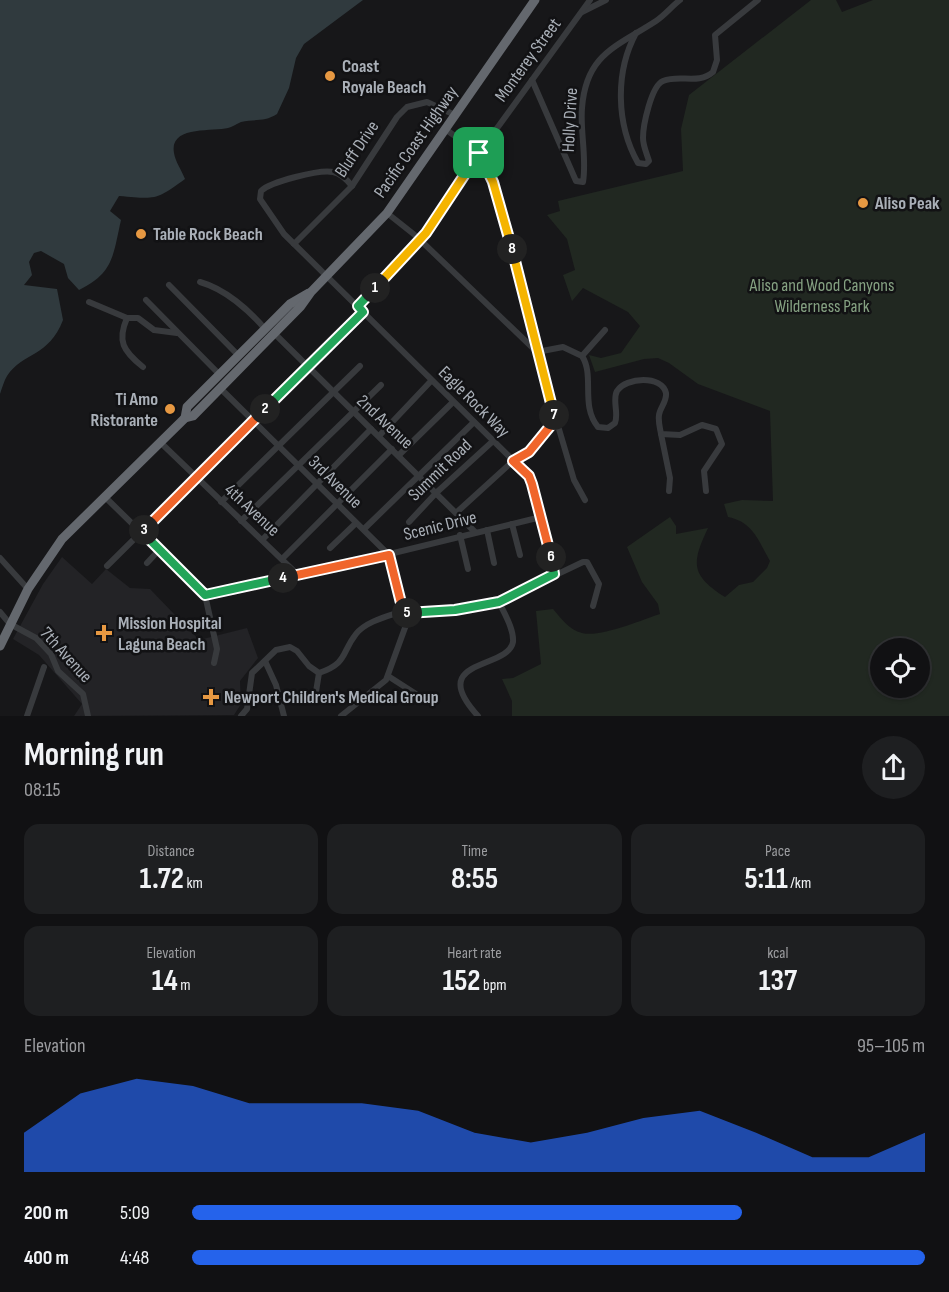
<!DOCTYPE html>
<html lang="en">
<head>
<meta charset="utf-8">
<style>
  body { margin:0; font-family:"Sofia Sans Condensed",sans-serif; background:#1e1f21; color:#f1f3f6; height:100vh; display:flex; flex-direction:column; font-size:22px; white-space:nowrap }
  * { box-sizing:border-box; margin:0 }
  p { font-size:20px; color:#9c9da0 }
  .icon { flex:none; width:33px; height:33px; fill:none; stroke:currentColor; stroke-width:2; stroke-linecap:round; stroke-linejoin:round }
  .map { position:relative; height:716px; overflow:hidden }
  .details { display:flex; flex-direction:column; background:#111113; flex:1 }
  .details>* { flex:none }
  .buttons { position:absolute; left:870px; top:638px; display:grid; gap:12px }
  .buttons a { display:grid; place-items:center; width:60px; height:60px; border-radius:50%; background:#111113; box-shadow:0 2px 4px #0004,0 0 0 2px #303133; font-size:30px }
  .pin { position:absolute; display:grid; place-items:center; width:51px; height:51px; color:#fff; margin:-26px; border-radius:12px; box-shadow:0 3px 9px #0006 }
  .km { position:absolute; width:30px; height:30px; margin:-15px; border-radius:50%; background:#222; color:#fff; font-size:16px; line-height:30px; text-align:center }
  .round { display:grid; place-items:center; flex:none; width:63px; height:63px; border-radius:32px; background:#1e1f21 }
  .headline { display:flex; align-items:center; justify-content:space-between; height:102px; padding:0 24px }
  h1 { font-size:33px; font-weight:700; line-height:45px }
  .figures { display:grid; grid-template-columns:repeat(3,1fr); gap:9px; height:102px; padding:6px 24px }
  .figures div { display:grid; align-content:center; border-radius:15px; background:#1e1f21; text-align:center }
  .figures b { font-size:30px; font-weight:700 }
  .figures small { font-size:16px; font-weight:400 }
  .figures p { font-size:16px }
  .chart { height:168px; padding:12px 24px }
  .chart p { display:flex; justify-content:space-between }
  .chart svg { width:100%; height:108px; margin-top:6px; fill:#2563eb; opacity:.7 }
  ul { padding:0 24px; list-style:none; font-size:20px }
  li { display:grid; grid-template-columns:96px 72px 1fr; align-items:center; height:45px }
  li i { height:15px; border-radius:8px; background:#2563eb }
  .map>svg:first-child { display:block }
  .built { fill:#232326 }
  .green { fill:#212821; fill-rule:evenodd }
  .water { fill:#303a3e }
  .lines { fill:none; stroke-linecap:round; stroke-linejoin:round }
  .minor { stroke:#383a3d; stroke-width:6 }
  .highway { stroke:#64686e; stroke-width:9 }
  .split-1-casing { stroke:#fff; stroke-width:12 }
  .split-2-casing { stroke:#fff; stroke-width:12 }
  .split-3-casing { stroke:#fff; stroke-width:12 }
  .split-4-casing { stroke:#fff; stroke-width:12 }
  .split-5-casing { stroke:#fff; stroke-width:12 }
  .split-6-casing { stroke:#fff; stroke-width:12 }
  .split-7-casing { stroke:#fff; stroke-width:12 }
  .split-8-casing { stroke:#fff; stroke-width:12 }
  .split-9-casing { stroke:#fff; stroke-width:12 }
  .split-1 { stroke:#f5b400; stroke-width:8 }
  .split-2 { stroke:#22a559; stroke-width:8 }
  .split-3 { stroke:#f0652b; stroke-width:8 }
  .split-4 { stroke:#22a559; stroke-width:8 }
  .split-5 { stroke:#f0652b; stroke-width:8 }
  .split-6 { stroke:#22a559; stroke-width:8 }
  .split-7 { stroke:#f0652b; stroke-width:8 }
  .split-8 { stroke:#f5b400; stroke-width:8 }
  .split-9 { stroke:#f5b400; stroke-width:8 }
  .poi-dot { fill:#e69842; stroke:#121214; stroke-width:2 }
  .labels { text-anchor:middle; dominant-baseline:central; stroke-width:5; stroke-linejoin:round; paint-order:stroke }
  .street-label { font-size:18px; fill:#aab0b8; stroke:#121214 }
  .poi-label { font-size:18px; font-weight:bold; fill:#aab0b8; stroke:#121214; text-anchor:start }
  .park-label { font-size:18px; fill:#85a182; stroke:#121214 }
</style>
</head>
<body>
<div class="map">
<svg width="949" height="716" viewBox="0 0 949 716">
  <rect width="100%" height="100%" fill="#171719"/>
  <!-- built -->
  <path class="built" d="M 62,557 L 92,584 L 106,569 L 130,588 L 150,589 L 199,640 L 247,628 L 258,658 L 240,681 L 241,704 L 234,715 L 74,716 L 82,704 L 39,655 L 13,639 L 43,584 Z"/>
  <!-- green -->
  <path class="green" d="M 811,0 L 836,0 L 842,12 L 873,0 L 949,0 L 949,716 L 512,716 L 512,701 L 502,679 L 513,678 L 541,664 L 536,611 L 553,609 C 561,618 569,630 582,633 C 599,638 642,620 660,614 L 658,604 L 642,582 L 627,547 L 670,517 L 676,526 L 676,534 L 708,528 C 691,564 691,575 725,597 L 739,585 L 753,582 L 767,568 L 770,561 C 758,540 753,522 728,517 L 724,504 L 742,500 L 773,501 L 770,411 L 698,384 L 669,363 L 658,358 L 644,359 L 595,372 L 589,355 L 601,358 L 621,353 L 640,326 L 628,312 L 583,288 L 572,301 L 563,275 L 575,270 L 567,239 L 547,215 L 560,211 L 558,201 L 683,171 L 681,129 L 689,95 ZM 880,648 L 920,648 L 920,687 L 880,687 Z"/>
  <!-- water -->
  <path class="water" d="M 0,0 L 363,0 L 304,44 L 296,58 L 289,88 L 277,114 C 265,122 254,119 241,122 C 236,124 232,127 228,128 C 213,132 169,125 174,153 C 175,161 182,171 185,179 C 155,201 156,199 119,196 L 110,211 L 121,220 C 113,255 114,273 79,290 L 68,278 L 64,264 L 41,251 L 34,253 L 29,262 L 32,275 L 24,285 L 57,289 L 63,320 C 49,357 23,352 7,376 C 4,381 2,388 0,394 Z"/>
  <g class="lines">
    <!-- minor -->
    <g class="minor">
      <path d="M 582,12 L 606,0"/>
      <path d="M 636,33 C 615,72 616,124 638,163 L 646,164 L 649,161 C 647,154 643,146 643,138 C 643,126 651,86 663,81 C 680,74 698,85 713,72 L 717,60 L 715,35 L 758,0"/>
      <path d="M 532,80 L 576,181 L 583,182 C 587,158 580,132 582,108 C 586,54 616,47 656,21 C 665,15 671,7 680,0"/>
      <path d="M 445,129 L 479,153 L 493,182 L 556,419 L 574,480 L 585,500"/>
      <path d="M 352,186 C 347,180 341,173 333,172 C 320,169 270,182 261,191 L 260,199 L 284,234 L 529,476 L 554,574"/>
      <path d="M 387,213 L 416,236 L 537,352 L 563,347 L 582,356 C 595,376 580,405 598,427 L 608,428 L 615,423 C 619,413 612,400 617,391 C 626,377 662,375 666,393 C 667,402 660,407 659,415 C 658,422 660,428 661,434 L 680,435 L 702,425 L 716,429 L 722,444 L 704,471 L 706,491"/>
      <path d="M 294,244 L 352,186 L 397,117 L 407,107 L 427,102 L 455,115"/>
      <path d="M 200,282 C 225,289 249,310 265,329"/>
      <path d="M 169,285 L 239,356"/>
      <path d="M 146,300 L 220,375"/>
      <path d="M 89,302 L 127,318 L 138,318 L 154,330 L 177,333"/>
      <path d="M 358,306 L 426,233 L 479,153 L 590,0"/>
      <path d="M 127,318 C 117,341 123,351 143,367"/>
      <path d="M 274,333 L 475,532"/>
      <path d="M 582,356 L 605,330"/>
      <path d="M 220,388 L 389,555 L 403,611"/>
      <path d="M 661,434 L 670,478 L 669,491"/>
      <path d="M 379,436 L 431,381"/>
      <path d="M 160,442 L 298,575"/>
      <path d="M 399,455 L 453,402"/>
      <path d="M 104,496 L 205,595 L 217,649 L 214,663"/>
      <path d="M 221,502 L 360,366"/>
      <path d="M 457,512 L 513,461 L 529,451 L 556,419"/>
      <path d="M 241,521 L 381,385"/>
      <path d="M 409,522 L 436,493 L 493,441"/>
      <path d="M 512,524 L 520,555"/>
      <path d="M 364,529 L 474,422"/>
      <path d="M 487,530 L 494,563"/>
      <path d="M 460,535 L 468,569"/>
      <path d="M 262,540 L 371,429"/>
      <path d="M 330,548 L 356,523"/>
      <path d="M 0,558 L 28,589"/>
      <path d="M 282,559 L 392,449"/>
      <path d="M 147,563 L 160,549"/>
      <path d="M 107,566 L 363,312"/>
      <path d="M 205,595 L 320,571 L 541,517"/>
      <path d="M 0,612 L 10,624 L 36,638 L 51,654 L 58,671 L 83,694 L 88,716"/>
      <path d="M 265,661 L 276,685 L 284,716"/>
      <path d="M 388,676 L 416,694"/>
      <path d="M 315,698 L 319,673"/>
      <path d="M 27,716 L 44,667"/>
      <path d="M 241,716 L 247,709 L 252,673 L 276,650 L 290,647 L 297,651 L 309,666 L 319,673 C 348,663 341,653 356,634 C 366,621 389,616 403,611 L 410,614 L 455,610 L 499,602 L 583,562 L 587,562 L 599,584 L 593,606"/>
      <path d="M 341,716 L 386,680 L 410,614"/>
      <path d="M 478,716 C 425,658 508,670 513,642 C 514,629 504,613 499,602"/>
    </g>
    <!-- highway -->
    <g class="highway">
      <path d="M 185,418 L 187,407 L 290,304 L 309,293"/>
      <path d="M 0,646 L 28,589 L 62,539 L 185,418 L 193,416 L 301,306 L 311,292 L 387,213 L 535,0"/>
    </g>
  </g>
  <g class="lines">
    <!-- split-1 casing -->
    <g class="split-1-casing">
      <path id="split-1" d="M 375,288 L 426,233 L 479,153"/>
    </g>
    <!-- split-2 casing -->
    <g class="split-2-casing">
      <path id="split-2" d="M 265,409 L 363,312 L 358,306 L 375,288"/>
    </g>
    <!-- split-3 casing -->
    <g class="split-3-casing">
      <path id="split-3" d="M 144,530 L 265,409"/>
    </g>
    <!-- split-4 casing -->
    <g class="split-4-casing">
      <path id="split-4" d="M 144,530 L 142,532 L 205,595 L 283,578"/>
    </g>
    <!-- split-5 casing -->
    <g class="split-5-casing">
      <path id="split-5" d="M 283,578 L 389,555 L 403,611 L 407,613"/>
    </g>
    <!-- split-6 casing -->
    <g class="split-6-casing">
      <path id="split-6" d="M 407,613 L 455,610 L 499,602 L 554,574 L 551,557"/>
    </g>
    <!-- split-7 casing -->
    <g class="split-7-casing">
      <path id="split-7" d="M 551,557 L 532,484 L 529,476 L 513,461 L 529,452 L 556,419 L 554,415"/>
    </g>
    <!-- split-8 casing -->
    <g class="split-8-casing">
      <path id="split-8" d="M 512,249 L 554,415"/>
    </g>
    <!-- split-9 casing -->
    <g class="split-9-casing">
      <path id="split-9" d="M 479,153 L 493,182 L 512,249"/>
    </g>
    <!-- split-1 -->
    <use href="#split-1" class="split-1"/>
    <!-- split-2 -->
    <use href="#split-2" class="split-2"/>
    <!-- split-3 -->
    <use href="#split-3" class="split-3"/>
    <!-- split-4 -->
    <use href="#split-4" class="split-4"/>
    <!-- split-5 -->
    <use href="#split-5" class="split-5"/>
    <!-- split-6 -->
    <use href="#split-6" class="split-6"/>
    <!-- split-7 -->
    <use href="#split-7" class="split-7"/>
    <!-- split-8 -->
    <use href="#split-8" class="split-8"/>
    <!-- split-9 -->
    <use href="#split-9" class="split-9"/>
  </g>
  <!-- markers -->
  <g class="poi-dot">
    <circle cx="330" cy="76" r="6"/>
    <circle cx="863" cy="203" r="6"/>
    <circle cx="141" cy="234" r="6"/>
    <circle cx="170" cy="409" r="6"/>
    <path d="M101 624h6v6h6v6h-6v6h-6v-6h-6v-6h6z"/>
    <path d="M208 688h6v6h6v6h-6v6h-6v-6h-6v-6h6z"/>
  </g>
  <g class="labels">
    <!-- street labels -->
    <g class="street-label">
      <text transform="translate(528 60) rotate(-54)">Monterey Street</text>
      <text transform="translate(570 120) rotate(-87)">Holly Drive</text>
      <text transform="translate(416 142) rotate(-55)">Pacific Coast Highway</text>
      <text transform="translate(357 149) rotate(-56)">Bluff Drive</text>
      <text transform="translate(474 402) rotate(45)">Eagle Rock Way</text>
      <text transform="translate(385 422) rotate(43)">2nd Avenue</text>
      <text transform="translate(440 470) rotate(-44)">Summit Road</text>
      <text transform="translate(335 482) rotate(44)">3rd Avenue</text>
      <text transform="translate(252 510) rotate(43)">4th Avenue</text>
      <text transform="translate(440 526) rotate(-14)">Scenic Drive</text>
      <text transform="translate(66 655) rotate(48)">7th Avenue</text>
    </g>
    <!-- poi labels -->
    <g class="poi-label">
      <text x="342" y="66">Coast<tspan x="342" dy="21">Royale Beach</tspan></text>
      <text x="875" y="203">Aliso Peak</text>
      <text x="153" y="234">Table Rock Beach</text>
      <text x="158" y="399" text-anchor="end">Ti Amo<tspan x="158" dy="21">Ristorante</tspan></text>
      <text x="118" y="623">Mission Hospital<tspan x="118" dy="21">Laguna Beach</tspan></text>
      <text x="224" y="697">Newport Children's Medical Group</text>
    </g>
    <!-- park labels -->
    <g class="park-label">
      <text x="822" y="285">Aliso and Wood Canyons<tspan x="822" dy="21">Wilderness Park</tspan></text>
    </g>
  </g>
</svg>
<div class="buttons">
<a><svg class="icon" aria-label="locate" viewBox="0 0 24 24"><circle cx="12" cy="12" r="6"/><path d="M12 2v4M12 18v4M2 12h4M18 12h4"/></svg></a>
</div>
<div class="pin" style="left:479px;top:153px;background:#1e9e55"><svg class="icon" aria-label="arrive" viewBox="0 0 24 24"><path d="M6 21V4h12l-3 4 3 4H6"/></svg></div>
<b class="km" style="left:375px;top:288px">1</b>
<b class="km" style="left:265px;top:409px">2</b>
<b class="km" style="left:144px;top:530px">3</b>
<b class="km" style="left:283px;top:578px">4</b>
<b class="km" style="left:407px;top:613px">5</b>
<b class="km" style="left:551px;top:557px">6</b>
<b class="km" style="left:554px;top:415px">7</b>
<b class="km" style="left:512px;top:249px">8</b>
</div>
<section class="details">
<div class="headline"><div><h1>Morning run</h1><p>08:15</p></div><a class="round"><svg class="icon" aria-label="share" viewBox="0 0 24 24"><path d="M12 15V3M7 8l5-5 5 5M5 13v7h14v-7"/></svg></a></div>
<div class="figures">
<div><p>Distance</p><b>1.72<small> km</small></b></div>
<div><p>Time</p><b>8:55</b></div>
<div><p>Pace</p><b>5:11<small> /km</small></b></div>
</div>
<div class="figures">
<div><p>Elevation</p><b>14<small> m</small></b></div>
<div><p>Heart rate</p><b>152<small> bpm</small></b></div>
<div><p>kcal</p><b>137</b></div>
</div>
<div class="chart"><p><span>Elevation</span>95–105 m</p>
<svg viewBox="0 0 160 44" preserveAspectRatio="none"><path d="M0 44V28L10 12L20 6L30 9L40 16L50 16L60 16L70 19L80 28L90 32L100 28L110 22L120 19L130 28L140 38L150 38L160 28V44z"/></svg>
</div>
<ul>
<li><b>200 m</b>5:09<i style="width:75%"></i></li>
<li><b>400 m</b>4:48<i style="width:100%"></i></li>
</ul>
</section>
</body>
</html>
